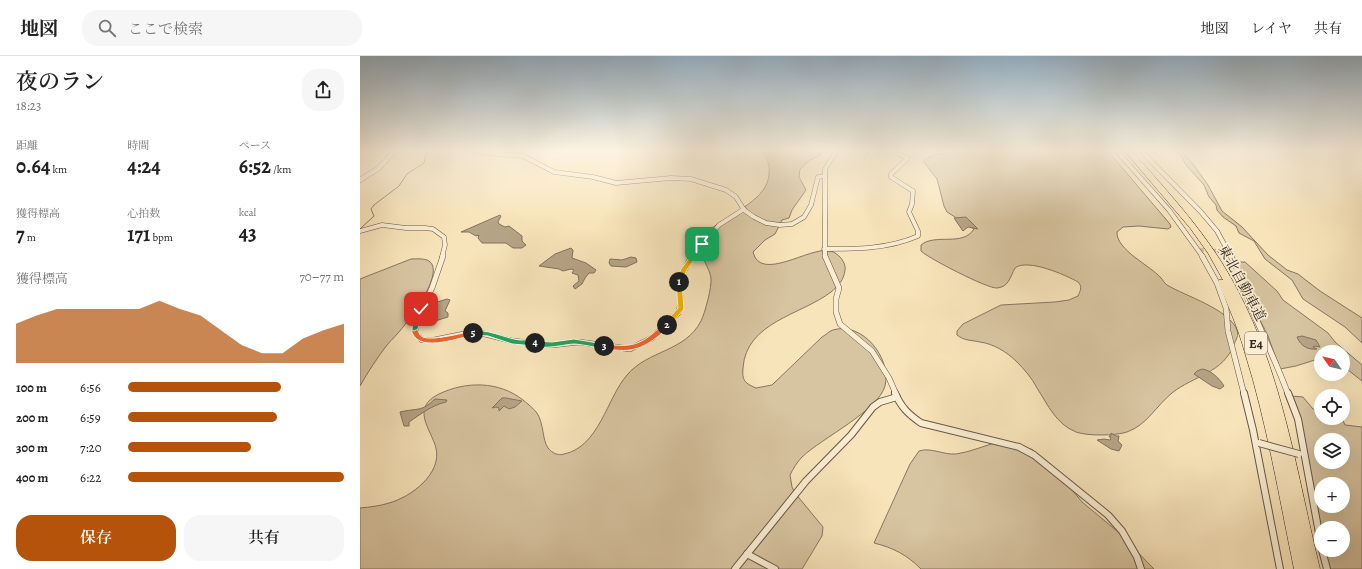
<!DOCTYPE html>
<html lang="ja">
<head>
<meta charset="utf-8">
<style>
  body { margin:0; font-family:Alegreya,"Noto Serif JP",serif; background:#f6f6f6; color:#222; height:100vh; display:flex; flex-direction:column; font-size:15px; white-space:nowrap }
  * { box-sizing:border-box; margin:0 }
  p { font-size:13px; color:#767676 }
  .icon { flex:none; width:22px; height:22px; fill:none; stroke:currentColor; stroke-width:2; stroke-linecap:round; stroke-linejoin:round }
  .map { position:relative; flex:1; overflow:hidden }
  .sheet { display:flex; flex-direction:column; background:#fff; width:360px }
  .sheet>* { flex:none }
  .needle { width:26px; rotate:304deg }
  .tools { position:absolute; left:954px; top:289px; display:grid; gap:8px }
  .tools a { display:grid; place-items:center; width:36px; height:36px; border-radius:50%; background:#fff; box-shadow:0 4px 16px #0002; font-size:20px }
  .pin { position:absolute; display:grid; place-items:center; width:34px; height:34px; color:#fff; margin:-17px; border-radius:8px; box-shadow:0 2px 6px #0006 }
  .km { position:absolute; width:20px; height:20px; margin:-10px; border-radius:50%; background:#222; color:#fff; font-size:11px; line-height:20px; text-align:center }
  .round { display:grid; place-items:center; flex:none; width:42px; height:42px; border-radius:16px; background:#f6f6f6 }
  .summary { display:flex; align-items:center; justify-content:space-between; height:68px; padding:0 16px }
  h1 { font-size:22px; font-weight:600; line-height:30px }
  .figures { display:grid; grid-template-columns:repeat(3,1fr); gap:6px; height:68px; padding:4px 16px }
  .figures div { display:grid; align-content:center }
  .figures b { font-size:20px; font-weight:600 }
  .figures small { font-size:11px; font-weight:400 }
  .figures p { font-size:11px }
  .chart { height:112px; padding:8px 16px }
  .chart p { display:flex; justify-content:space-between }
  .chart svg { width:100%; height:72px; margin-top:4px; fill:#b45309; opacity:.7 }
  .cta { display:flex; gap:8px; margin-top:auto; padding:8px 16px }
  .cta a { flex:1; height:46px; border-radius:16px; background:#b45309; color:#fff; font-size:16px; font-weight:600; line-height:46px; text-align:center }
  .cta a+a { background:#f6f6f6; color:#222 }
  ul { padding:0 16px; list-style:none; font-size:13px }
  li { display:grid; grid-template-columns:64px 48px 1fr; align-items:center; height:30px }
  li i { height:10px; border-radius:5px; background:#b45309 }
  header { display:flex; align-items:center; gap:24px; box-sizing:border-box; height:56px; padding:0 20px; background:#fff; border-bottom:1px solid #e0e0e0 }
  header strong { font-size:19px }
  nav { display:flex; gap:22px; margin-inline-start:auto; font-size:14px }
  .search { width:280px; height:36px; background:#f6f6f6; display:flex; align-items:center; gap:10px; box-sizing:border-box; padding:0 14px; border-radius:16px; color:#767676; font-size:15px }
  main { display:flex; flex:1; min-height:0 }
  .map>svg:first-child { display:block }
  .green { fill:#d7c4a0; stroke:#867661; fill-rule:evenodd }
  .water { fill:#b6a486; stroke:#83725e }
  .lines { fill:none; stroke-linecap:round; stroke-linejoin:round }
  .stream { stroke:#83725e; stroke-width:1 }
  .minor-tunnel { stroke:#d1be9c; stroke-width:4; stroke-dasharray:4 2; stroke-linecap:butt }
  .minor-far2-casing { stroke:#665748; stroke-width:5 }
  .minor-far1-casing { stroke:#665748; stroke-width:6 }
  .minor-casing { stroke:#665748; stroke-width:8 }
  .tertiary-casing { stroke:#665748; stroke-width:5.5 }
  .motorway-casing { stroke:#362822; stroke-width:1 }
  .minor-far2 { stroke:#faedd2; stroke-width:4 }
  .minor-far1 { stroke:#faedd2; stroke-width:5 }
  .minor { stroke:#faedd2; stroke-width:6 }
  .tertiary { stroke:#faedd2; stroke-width:4.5 }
  .motorway { fill:#f8e4ba; fill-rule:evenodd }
  .minor-bridge-casing { stroke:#665748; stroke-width:8; stroke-linecap:butt }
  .minor-bridge { stroke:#faedd2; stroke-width:6 }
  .split-1 { fill:#f5b400; stroke:#fff }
  .split-2 { fill:#f5b400; stroke:#fff }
  .split-3 { fill:#f0652b; stroke:#fff }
  .split-4 { fill:#22a559; stroke:#fff }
  .split-5 { fill:#22a559; stroke:#fff }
  .split-6 { fill:#f0652b; stroke:#fff }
  .split-7 { fill:#22a559; stroke:#fff }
  .labels { text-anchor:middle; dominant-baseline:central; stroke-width:3.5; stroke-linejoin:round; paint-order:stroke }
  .shield { fill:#faedd2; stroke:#716357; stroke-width:1 }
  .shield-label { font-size:13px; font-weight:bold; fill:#362822 }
  .street-label { font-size:14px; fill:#362822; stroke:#faedd2 }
</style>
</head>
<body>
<header>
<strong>地図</strong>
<div class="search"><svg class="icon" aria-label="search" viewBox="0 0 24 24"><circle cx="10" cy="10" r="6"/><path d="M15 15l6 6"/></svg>ここで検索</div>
<nav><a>地図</a><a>レイヤ</a><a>共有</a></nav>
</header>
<main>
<section class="sheet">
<div class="summary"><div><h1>夜のラン</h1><p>18:23</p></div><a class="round"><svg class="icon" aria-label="share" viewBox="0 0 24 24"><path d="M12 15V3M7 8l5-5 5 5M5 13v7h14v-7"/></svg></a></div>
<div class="figures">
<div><p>距離</p><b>0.64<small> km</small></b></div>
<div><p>時間</p><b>4:24</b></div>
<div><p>ペース</p><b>6:52<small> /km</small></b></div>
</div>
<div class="figures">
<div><p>獲得標高</p><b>7<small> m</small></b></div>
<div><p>心拍数</p><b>171<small> bpm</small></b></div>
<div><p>kcal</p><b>43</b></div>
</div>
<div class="chart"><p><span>獲得標高</span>70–77 m</p>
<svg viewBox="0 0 160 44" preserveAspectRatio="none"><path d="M0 44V20L10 15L20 11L30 11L40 11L50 11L60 11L70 6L80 11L90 15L100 24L110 33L120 38L130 38L140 29L150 24L160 20V44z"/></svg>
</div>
<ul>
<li><b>100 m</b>6:56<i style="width:71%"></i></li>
<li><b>200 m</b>6:59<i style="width:69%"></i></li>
<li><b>300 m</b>7:20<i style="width:57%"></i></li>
<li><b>400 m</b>6:22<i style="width:100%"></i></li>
</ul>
<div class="cta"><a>保存</a><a>共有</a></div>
</section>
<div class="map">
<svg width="1002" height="513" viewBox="0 0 1002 513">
  <rect width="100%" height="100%" fill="#f8e4ba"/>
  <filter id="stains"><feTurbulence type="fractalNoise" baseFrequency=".005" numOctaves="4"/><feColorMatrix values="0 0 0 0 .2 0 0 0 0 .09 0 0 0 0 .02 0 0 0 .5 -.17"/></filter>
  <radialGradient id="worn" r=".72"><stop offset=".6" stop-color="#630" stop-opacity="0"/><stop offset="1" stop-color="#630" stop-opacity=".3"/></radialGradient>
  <!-- green -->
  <g class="green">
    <path d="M 400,94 L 463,94 L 461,99 L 450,104 L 440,113 L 439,121 L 446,134 L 432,154 L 429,162 L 422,164 L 415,178 L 405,184 L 393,196 C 400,227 451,190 469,195 C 473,195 477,198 480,201 C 483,204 486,210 485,214 C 484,224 478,230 471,236 C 441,259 386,266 383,312 C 382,324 384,327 396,332 L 412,329 L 462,281 C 466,279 469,275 473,274 C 502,265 532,302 525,330 C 518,355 462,382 442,401 C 437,406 433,413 430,419 L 432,431 L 435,437 L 463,471 L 462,480 L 442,513 L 0,513 L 0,452 C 10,451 20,450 29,447 C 51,441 82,418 76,392 C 71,373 50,352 79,338 C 106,325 139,325 163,344 C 168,348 173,352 177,357 C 184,368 182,383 188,392 C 192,397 198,400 204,398 C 239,391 247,342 267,319 C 288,294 325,296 341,265 C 345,257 352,231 351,222 C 349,209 336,197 342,183 C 345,177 350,173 355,170 C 373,156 408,143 409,118 C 410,108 407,101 400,94 Z"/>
    <path d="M 626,94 L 747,94 L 810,168 L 811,171 L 808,173 L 779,170 L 763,171 L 757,176 C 756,194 791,210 801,222 C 803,224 804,227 807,229 C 825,240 869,253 877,274 C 879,279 876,284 874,288 C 864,317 833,320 812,337 C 796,350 787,369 767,376 C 755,380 727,380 716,376 C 696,368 688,349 677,332 C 672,322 664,313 657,306 C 647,296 634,288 620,286 C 612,284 604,285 597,279 L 597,275 L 603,268 L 641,249 L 695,246 L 709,244 L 718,240 C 720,235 723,231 718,226 C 706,219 667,202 655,212 C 650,221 649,231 637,232 C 628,233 568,202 561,195 L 561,189 C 575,177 603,191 614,173 L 587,156 L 584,150 L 577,123 L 563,105 C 580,91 608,102 626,94 Z"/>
    <path d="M 815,94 L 820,94 L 833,108 L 848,129 L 862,155 L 882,171 L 908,199 L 927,214 L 938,218 L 960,235 L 1002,262 L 1002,287 L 985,271 L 943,243 L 932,224 L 905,203 L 894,185 L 879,177 L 876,170 L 863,161 L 857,154 L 856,149 L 849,141 L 844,129 L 826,109 L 820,98 Z"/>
    <path d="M 51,203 C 56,203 64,202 69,205 C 85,215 52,261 43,271 C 38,278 32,283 27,289 C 17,302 8,316 0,330 L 0,223 Z"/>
    <path d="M 876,206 L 885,206 L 917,235 L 923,244 L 968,277 L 975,286 L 1002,309 L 1002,325 L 983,310 L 983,296 L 961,296 L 961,302 L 936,310 L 920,313 L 908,280 L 893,250 L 889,235 Z"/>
    <path d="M 931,340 L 943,341 L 953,353 L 961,355 L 961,362 L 982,362 L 985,369 L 1002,371 L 1002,513 L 969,513 L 964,494 L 983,494 L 983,472 L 961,472 ZM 961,384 L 983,384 L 983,406 L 961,406 ZM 961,428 L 983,428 L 983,450 L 961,450 Z"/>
    <path d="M 639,386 L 661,389 L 673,394 L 704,424 L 722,446 L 757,475 L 794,513 L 561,513 C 547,499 534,492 514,487 L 550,408 L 559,395 C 571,391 583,399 596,398 C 611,396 625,389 639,386 Z"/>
  </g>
  <!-- water -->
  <g class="water">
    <path d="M 140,159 L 141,160 L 138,166 L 139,168 L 145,171 L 149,170 L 162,180 L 162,185 L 166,189 L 162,192 L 153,192 L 146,187 L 122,187 L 118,182 L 119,179 L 116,180 L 109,176 L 101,176 Z"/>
    <path d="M 606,161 L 618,173 L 608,171 L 603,175 L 594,162 Z"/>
    <path d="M 211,192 L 213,194 L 212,202 L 226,207 L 236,214 L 234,217 L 229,217 L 225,222 L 222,228 L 215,233 L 213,230 L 219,225 L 218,219 L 212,217 L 214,214 L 211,213 L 203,215 L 199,213 L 179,210 L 195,198 Z"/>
    <path d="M 271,201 L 276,202 L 277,206 L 266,211 L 251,210 L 249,207 L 250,203 L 262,204 Z"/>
    <path d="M 87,243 L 90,244 L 85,255 L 88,257 L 88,261 L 75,265 L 71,263 L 71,257 L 74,247 Z"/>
    <path d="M 942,280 L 956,284 L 960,291 L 954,290 L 953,291 L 957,293 C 949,294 941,291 937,281 Z"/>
    <path d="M 842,313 C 851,314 860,323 864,330 L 860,333 L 852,330 L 834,318 L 837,315 Z"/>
    <path d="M 142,342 L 146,342 L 162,345 L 155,351 L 149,353 L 144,350 L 139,355 L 139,352 L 136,351 L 132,352 Z"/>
    <path d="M 75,343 L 87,344 L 86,346 C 72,349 61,358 49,366 L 49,370 L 44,370 L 40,356 C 57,352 62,356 75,343 Z"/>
    <path d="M 751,377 L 756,380 L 759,380 L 758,385 L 762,389 L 759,395 L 751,393 L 737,384 L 744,383 L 750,384 L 751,383 L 749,380 L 751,380 Z"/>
  </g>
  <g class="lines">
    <!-- stream -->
    <g class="stream">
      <path d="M 505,102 L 509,94"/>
      <path d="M 0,173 L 14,160 L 11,153 L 14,149 L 39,130 L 47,118 L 64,107 L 67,94"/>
    </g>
    <!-- minor-tunnel -->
    <path class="minor-tunnel" d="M 840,194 L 860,195"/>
    <!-- minor-far2 casing -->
    <g class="minor-far2-casing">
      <g id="minor-far2">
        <path d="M 115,94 L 127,97 L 163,100 L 194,116 L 233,121 L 256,127 L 311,122 L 331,123 L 366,134 L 376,141 L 384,154 L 394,161 L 406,167 L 420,169 L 432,168 L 444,161 L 451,149 L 458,121 L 465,120"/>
        <path d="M 756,94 L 809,154 L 843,201"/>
        <path d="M 780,94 L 841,156 L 857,175 L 871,201"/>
        <path d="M 0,175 L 22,169 L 46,172 L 65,172 L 73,173 L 84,181 L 85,189 L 82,201"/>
        <path d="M 464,193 C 497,193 528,193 558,180 L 558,175 L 549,156 L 552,148 L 553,135 L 531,121 L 531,118 L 548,102 L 529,94"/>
        <path d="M 860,195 L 868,197"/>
        <path d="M 332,201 L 359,169 L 384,153"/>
        <path d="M 465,201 L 465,113 L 477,94"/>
      </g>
    </g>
    <!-- minor-far1 casing -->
    <g class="minor-far1-casing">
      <g id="minor-far1">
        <path d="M 83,200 L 72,232 L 55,266 L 56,278 L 62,284 L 74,284 L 104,278 L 121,277 L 152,285 L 192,289 L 219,286 L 270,293 L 292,282 L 318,257 L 321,249 L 319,224 L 332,200"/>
        <path d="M 465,200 L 479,232 L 476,243 L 476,256 L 480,268 L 512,295 L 529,322 L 536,338"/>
        <path d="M 842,200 L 857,227 L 866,252 L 868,275 L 884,338"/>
        <path d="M 871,200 C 879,216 884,233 890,249 C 903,279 917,308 928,338"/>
      </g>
    </g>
    <!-- minor casing -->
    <g class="minor-casing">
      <g id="minor">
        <path d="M 535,337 C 541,351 548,358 561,367 L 659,391 L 674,399 L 748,459 L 762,475 L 777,501 L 781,513"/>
        <path d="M 884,337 L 893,374 L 920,513"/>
        <path d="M 928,337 L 938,363 L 961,488"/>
        <path d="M 962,494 L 967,513"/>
        <path d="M 387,498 L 415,513"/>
        <path d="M 375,513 L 446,425 L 491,379 L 513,351 L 520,346 L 537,341"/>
      </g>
    </g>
    <!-- tertiary casing -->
    <g class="tertiary-casing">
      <path id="tertiary" d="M 0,124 L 19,112 L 35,94"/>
    </g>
    <!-- motorway casing -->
    <g class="motorway-casing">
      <path id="motorway" d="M 764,94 L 771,94 C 810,138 850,181 877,233 C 923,319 937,419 960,513 L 934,513 C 919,441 907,367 885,297 C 878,272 868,249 858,226 L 859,224 L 863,224 L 848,197 L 830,172 Z"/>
    </g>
    <!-- minor-far2 -->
    <use href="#minor-far2" class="minor-far2"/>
    <!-- minor-far1 -->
    <use href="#minor-far1" class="minor-far1"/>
    <!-- minor -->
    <use href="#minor" class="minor"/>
    <!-- tertiary -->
    <use href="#tertiary" class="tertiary"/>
    <!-- motorway -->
    <use href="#motorway" class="motorway"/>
    <!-- minor-bridge casing -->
    <g class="minor-bridge-casing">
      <path id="minor-bridge" d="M 899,387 L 939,398"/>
    </g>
    <!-- minor-bridge -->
    <use href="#minor-bridge" class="minor-bridge"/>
  </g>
  <!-- sky -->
  <linearGradient id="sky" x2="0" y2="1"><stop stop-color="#94aec1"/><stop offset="0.57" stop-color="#fcf3e0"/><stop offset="1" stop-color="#fcf3e0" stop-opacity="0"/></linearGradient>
  <rect width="1002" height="166" fill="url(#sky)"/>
  <!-- split-1 -->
  <path class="split-1" d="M 340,187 L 345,188 L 327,214 L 321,228 L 317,228 L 316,226 L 321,213 Z"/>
  <!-- split-2 -->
  <path class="split-2" d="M 319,224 L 322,226 L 324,253 L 309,271 L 307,272 L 303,269 L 318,252 L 316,226 Z"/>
  <!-- split-3 -->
  <path class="split-3" d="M 307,267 L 309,268 L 309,271 C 292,286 279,297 255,294 C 250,293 244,294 240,290 L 244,288 C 263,290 275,292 292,278 C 296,275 301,269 307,267 Z"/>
  <!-- split-4 -->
  <path class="split-4" d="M 214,283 L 244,288 L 247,290 L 244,293 C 235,291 225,289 215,288 C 204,288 180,296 171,287 L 175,285 L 192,286 Z"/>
  <!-- split-5 -->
  <path class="split-5" d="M 110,275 C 127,272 144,282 160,284 C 166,284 174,283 178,287 L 175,290 L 152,288 L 128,280 L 110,279 Z"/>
  <!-- split-6 -->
  <path class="split-6" d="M 54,270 L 57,271 C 58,275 59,279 63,281 C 72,285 102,277 113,275 L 116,277 L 113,279 C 95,283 56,298 51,273 Z"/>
  <!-- split-7 -->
  <path class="split-7" d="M 61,250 L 64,253 L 60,262 L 58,273 L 54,275 L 52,274 L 53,262 L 58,251 Z"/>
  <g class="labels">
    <!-- shield labels -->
    <rect class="shield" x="885" y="276" width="22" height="22" rx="3"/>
    <g class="shield-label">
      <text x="896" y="287">E4</text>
    </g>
    <!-- street labels -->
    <g class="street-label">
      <text transform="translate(882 227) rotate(62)">東北自動車道</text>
    </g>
  </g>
  <rect width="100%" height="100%" filter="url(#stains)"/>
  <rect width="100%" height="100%" fill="url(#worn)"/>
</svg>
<div class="tools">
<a><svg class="needle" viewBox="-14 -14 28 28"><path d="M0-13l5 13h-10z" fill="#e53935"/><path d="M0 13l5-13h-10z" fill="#767676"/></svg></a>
<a><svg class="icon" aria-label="locate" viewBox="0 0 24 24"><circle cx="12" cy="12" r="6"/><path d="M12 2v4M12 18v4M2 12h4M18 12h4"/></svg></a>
<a><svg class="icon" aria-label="layers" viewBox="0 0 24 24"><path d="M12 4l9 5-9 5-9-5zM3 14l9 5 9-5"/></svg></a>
<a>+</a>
<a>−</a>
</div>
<div class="pin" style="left:342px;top:188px;background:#1e9e55"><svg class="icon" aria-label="arrive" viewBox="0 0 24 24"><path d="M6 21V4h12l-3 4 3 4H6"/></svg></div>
<div class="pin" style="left:61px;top:253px;background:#d93025"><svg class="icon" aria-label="check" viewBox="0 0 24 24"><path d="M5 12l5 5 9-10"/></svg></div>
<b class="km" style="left:319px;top:226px">1</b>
<b class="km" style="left:307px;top:269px">2</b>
<b class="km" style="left:244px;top:290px">3</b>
<b class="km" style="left:175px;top:287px">4</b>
<b class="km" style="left:113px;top:277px">5</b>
</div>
</main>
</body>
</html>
